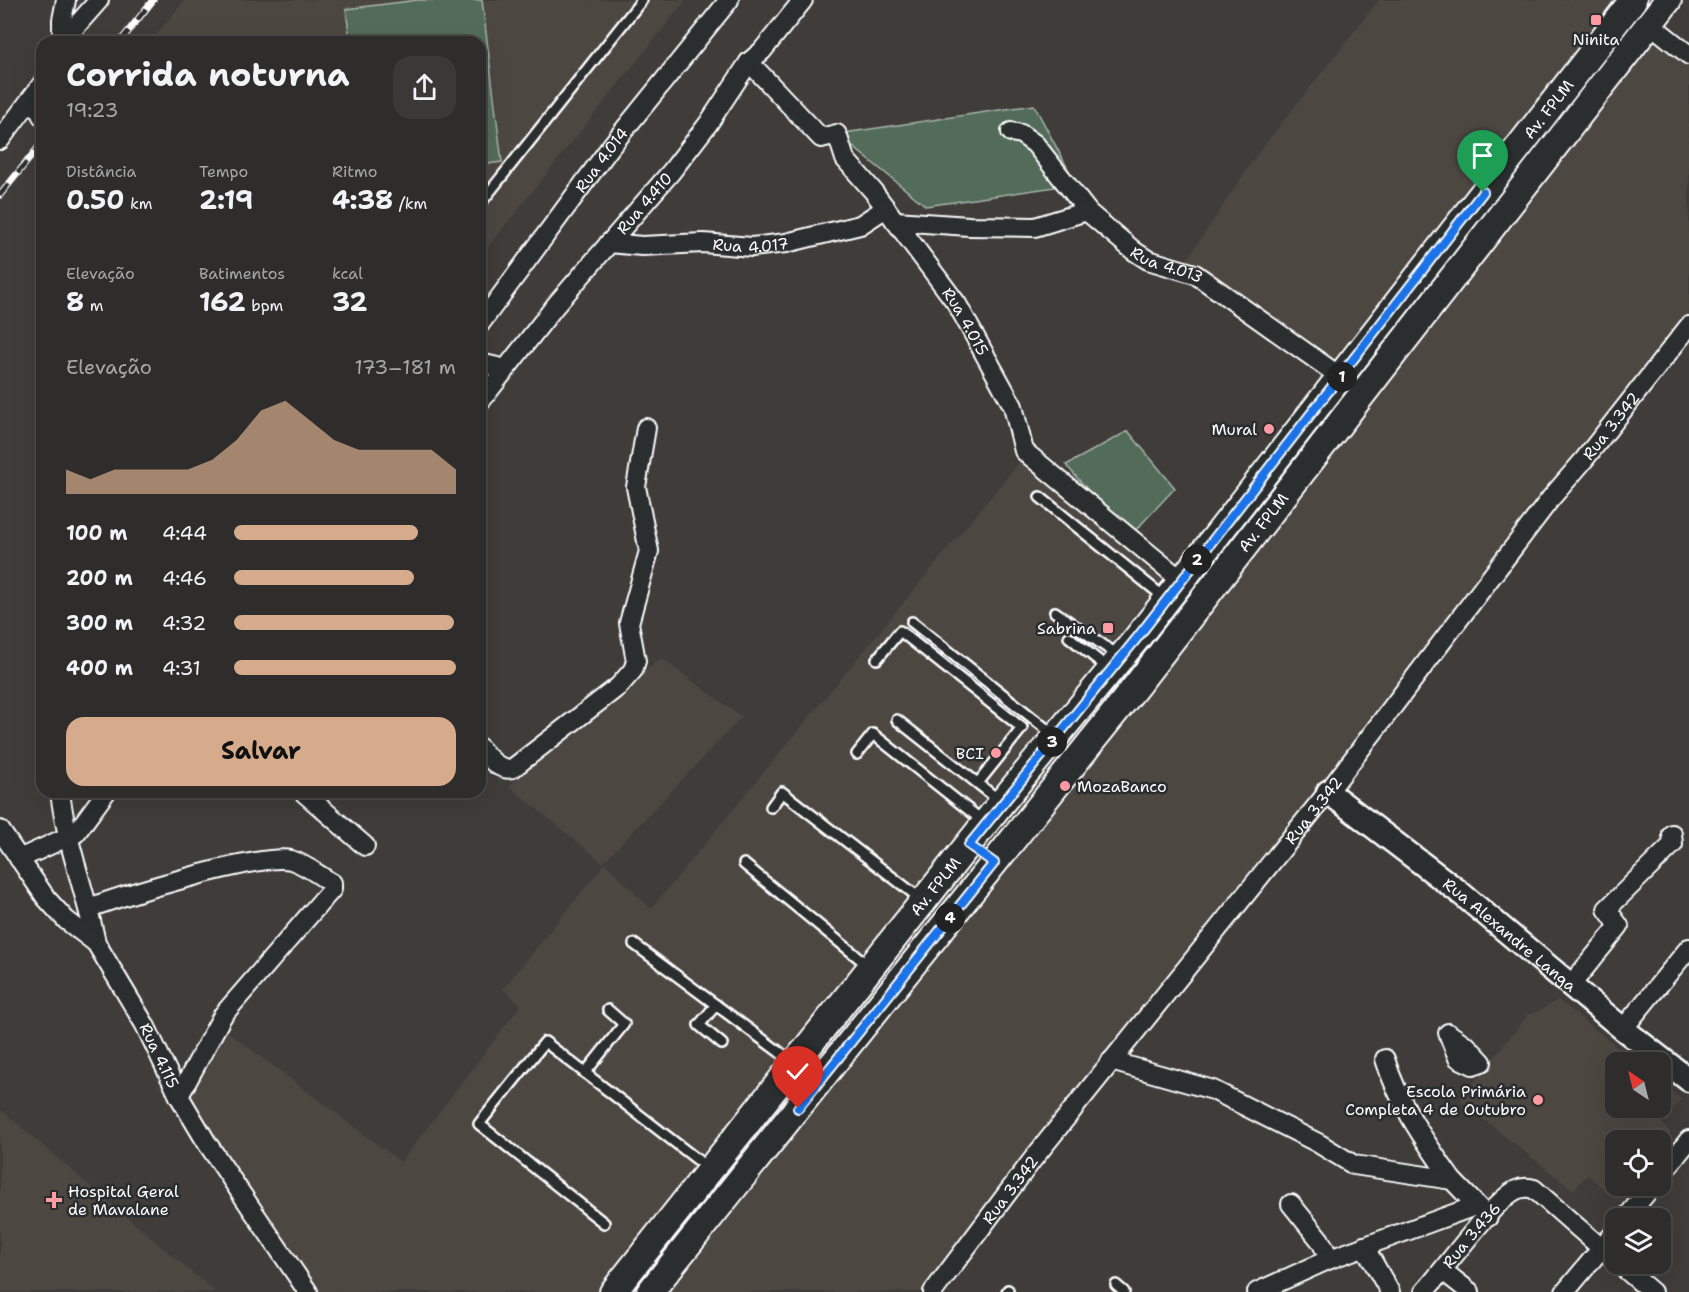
<!DOCTYPE html>
<html lang="pt">
<head>
<meta charset="utf-8">
<style>
  body { margin:0; font-family:"Shantell Sans",sans-serif; background:#3b3938; color:#f1f3f6; height:100vh; display:flex; flex-direction:column; font-size:22px; white-space:nowrap }
  * { box-sizing:border-box; margin:0 }
  p { font-size:20px; color:#a7a8a9 }
  .icon { flex:none; width:33px; height:33px; fill:none; stroke:currentColor; stroke-width:2; stroke-linecap:round; stroke-linejoin:round }
  .map { position:relative; flex:1; overflow:hidden }
  .details { position:absolute; left:36px; top:36px; width:450px; height:762px; display:flex; flex-direction:column; background:#2f2d2c; border-radius:18px; box-shadow:0 6px 24px #0002,0 0 0 2px #4a4948 }
  .details>* { flex:none }
  .needle { width:39px; rotate:325deg }
  .fabs { position:absolute; left:1605px; top:1052px; display:grid; gap:12px }
  .fabs a { display:grid; place-items:center; width:66px; height:66px; border-radius:12px; background:#2f2d2c; box-shadow:0 6px 24px #0002,0 0 0 2px #4a4948; font-size:30px }
  .pin { position:absolute; display:grid; place-items:center; width:51px; height:51px; color:#fff; margin:-62px -26px; border-radius:50% 50% 50% 0; rotate:-45deg; box-shadow:0 0 6px #0007 }
  .pin .icon { rotate:45deg }
  .km { position:absolute; width:30px; height:30px; margin:-15px; border-radius:50%; background:#222; color:#fff; font-size:16px; line-height:30px; text-align:center }
  .round { display:grid; place-items:center; flex:none; width:63px; height:63px; border-radius:18px; background:#3b3938 }
  .head { display:flex; align-items:center; justify-content:space-between; height:102px; padding:0 30px }
  h1 { font-size:33px; font-weight:700; line-height:45px }
  .stats { display:grid; grid-template-columns:repeat(3,1fr); gap:9px; height:102px; padding:6px 30px }
  .stats div { display:grid; align-content:center }
  .stats b { font-size:26px; font-weight:700 }
  .stats small { font-size:16px; font-weight:400 }
  .stats p { font-size:16px }
  .chart { height:168px; padding:12px 30px }
  .chart p { display:flex; justify-content:space-between }
  .chart svg { width:100%; height:108px; margin-top:6px; fill:#d6ab8b; opacity:.7 }
  .cta { display:flex; gap:12px; margin-top:auto; padding:12px 30px }
  .cta a { flex:1; height:69px; border-radius:18px; background:#d6ab8b; color:#111; font-size:24px; font-weight:700; line-height:69px; text-align:center }
  ul { padding:0 30px; list-style:none; font-size:20px }
  li { display:grid; grid-template-columns:96px 72px 1fr; align-items:center; height:45px }
  li i { height:15px; border-radius:8px; background:#d6ab8b }
  .map>svg:first-child { display:block }
  .built { fill:#4d4643 }
  .green { fill:#536c5a; stroke:#a9b6ac; stroke-width:1.5 }
  .lines { fill:none; stroke-linecap:round; stroke-linejoin:round }
  .service-casing { stroke:#fff; stroke-width:14 }
  .minor-casing { stroke:#fff; stroke-width:22 }
  .tertiary-casing { stroke:#fff; stroke-width:27 }
  .secondary-casing { stroke:#fff; stroke-width:30 }
  .service { stroke:#2a2d2e; stroke-width:9 }
  .minor { stroke:#2a2d2e; stroke-width:18 }
  .tertiary { stroke:#2a2d2e; stroke-width:22 }
  .secondary { stroke:#2a2d2e; stroke-width:26 }
  .rail-casing { stroke:#fff; stroke-width:7 }
  .rail { stroke:#2a2d2e; stroke-width:4.5; stroke-dasharray:14; stroke-linecap:butt }
  .route-casing { stroke:#fff; stroke-width:12 }
  .route { stroke:#1a73e8; stroke-width:8 }
  .poi-dot { fill:#ff9aa2; stroke:#2a2d2e; stroke-width:2 }
  .labels { text-anchor:middle; dominant-baseline:central; stroke-width:5; stroke-linejoin:round; paint-order:stroke }
  .poi-label { font-size:16px; fill:#fff; stroke:#2a2d2e; text-anchor:end }
  .street-label { font-size:16px; fill:#fff; stroke:#2a2d2e }
</style>
</head>
<body>
<div class="map">
<svg width="1689" height="1292" viewBox="0 0 1689 1292">
  <rect width="100%" height="100%" fill="#3f3c3a"/>
  <filter id="ink" filterUnits="userSpaceOnUse"><feTurbulence type="fractalNoise" baseFrequency=".0167" numOctaves="2"/><feDisplacementMap in="SourceGraphic" scale="12" xChannelSelector="R" yChannelSelector="G"/><feConvolveMatrix kernelMatrix="1 2 1 2 8 2 1 2 1" color-interpolation-filters="sRGB"/></filter>
  <g filter="url(#ink)">
    <!-- built -->
    <g class="built">
      <path d="M 185,0 L 686,0 L 480,257 L 480,42 L 150,42 Z"/>
      <path d="M 1379,0 L 1623,0 L 1689,55 L 1689,326 L 933,1292 L 310,1292 L 179,1096 L 216,1023 L 401,1162 L 521,1005 L 503,989 L 605,863 L 651,909 L 1026,454 L 1203,599 L 1365,392 L 1185,263 L 1255,157 Z"/>
      <path d="M 661,658 L 742,717 L 603,863 L 509,786 Z"/>
      <path d="M 1558,1000 L 1636,1062 L 1616,1062 L 1616,1107 L 1660,1107 L 1661,1082 L 1681,1099 L 1661,1123 L 1671,1132 L 1661,1145 L 1660,1140 L 1616,1140 L 1616,1185 L 1630,1185 L 1618,1200 L 1587,1175 L 1573,1190 L 1460,1101 L 1529,1013 L 1531,1015 Z"/>
      <path d="M 0,1109 L 215,1292 L 0,1292 Z"/>
    </g>
    <!-- green -->
    <g class="green">
      <path d="M 418,0 L 482,0 L 502,162 L 480,165 L 480,42 L 350,42 L 346,9 Z"/>
      <path d="M 1034,105 L 1076,184 L 926,206 L 837,134 Z"/>
      <path d="M 1128,431 L 1175,488 L 1134,532 L 1099,503 L 1066,465 Z"/>
    </g>
    <g class="lines">
      <!-- service casing -->
      <g class="service-casing">
        <g id="service">
          <path d="M 480,204 L 642,0"/>
          <path d="M 1040,497 L 1165,598"/>
          <path d="M 1055,612 L 1119,656"/>
          <path d="M 912,622 L 1054,735"/>
          <path d="M 1069,637 L 1108,668"/>
          <path d="M 877,659 L 900,631 L 1022,728 L 978,783"/>
          <path d="M 897,720 L 1000,801"/>
          <path d="M 857,754 L 873,734 L 984,822"/>
          <path d="M 771,807 L 782,792 L 922,900"/>
          <path d="M 744,864 L 870,967"/>
          <path d="M 634,944 L 716,1005"/>
          <path d="M 722,1044 L 699,1025 L 716,1005 L 793,1062"/>
          <path d="M 585,1073 L 624,1024 L 608,1010"/>
          <path d="M 604,1223 L 479,1124 L 545,1042 L 708,1168"/>
          <path d="M 1116,1285 L 1124,1292"/>
          <path d="M 1007,1292 L 1008,1290"/>
        </g>
      </g>
      <!-- minor casing -->
      <g class="minor-casing">
        <g id="minor">
          <path d="M 1649,23 L 1689,55"/>
          <path d="M 62,40 L 62,20 L 66,0"/>
          <path d="M 62,42 L 99,0"/>
          <path id="s1" d="M 749,62 L 821,138 L 837,134 L 845,159 L 873,191 L 957,304 L 1013,406 L 1024,451 L 1181,580"/>
          <path d="M 34,97 L 42,116"/>
          <path id="s2" d="M 1011,132 L 1021,134 L 1035,144 L 1089,213 L 1134,251 L 1148,260 L 1195,274 L 1342,378"/>
          <path d="M 0,140 L 42,84"/>
          <path d="M 895,221 L 969,226 L 1035,227 L 1087,211"/>
          <path id="s3" d="M 609,243 L 642,246 L 703,243 L 752,247 L 786,243 L 860,225 L 886,208"/>
          <path id="s4" d="M 480,324 L 612,145 L 729,0"/>
          <path d="M 480,363 L 506,369"/>
          <path id="s5" d="M 480,402 L 555,306 L 671,172 L 708,124 L 749,62 L 762,51 L 803,0"/>
          <path d="M 480,748 C 488,757 499,772 513,768 L 619,686 L 633,670 L 636,661 L 629,623 L 649,551 L 636,487 L 646,428"/>
          <path d="M 60,792 C 66,843 86,892 96,943"/>
          <path d="M 303,792 L 365,846"/>
          <path id="s6" d="M 0,830 L 46,898 L 66,920 L 96,943 L 145,1025 L 179,1096 L 207,1143 L 308,1292"/>
          <path d="M 19,859 L 76,833 L 106,792"/>
          <path d="M 89,908 C 124,895 261,853 291,860 C 305,864 320,876 332,883 L 332,889 L 223,1015 L 179,1096"/>
          <path d="M 1570,986 L 1619,926 L 1607,909 L 1673,844 L 1672,834"/>
          <path d="M 1623,1029 L 1689,948"/>
          <path d="M 1448,1033 L 1467,1046 L 1482,1062 L 1473,1065 L 1458,1058 Z"/>
          <path d="M 1385,1059 C 1399,1105 1425,1141 1452,1180"/>
          <path d="M 1111,1061 L 1213,1090 L 1318,1143 L 1354,1165 L 1452,1180 L 1488,1217"/>
          <path d="M 1660,1176 L 1689,1140"/>
          <path d="M 1291,1204 L 1320,1240 L 1330,1259"/>
          <path d="M 1626,1218 L 1653,1185"/>
          <path d="M 1364,1246 L 1390,1292"/>
          <path d="M 1618,1263 L 1652,1292"/>
          <path d="M 1443,1271 L 1470,1292"/>
          <path id="s7" d="M 933,1292 L 1033,1159 L 1328,792 L 1551,498 L 1583,461 L 1689,326"/>
          <path d="M 1257,1292 L 1330,1259 L 1475,1206"/>
          <path id="s8" d="M 1424,1292 C 1445,1269 1492,1202 1516,1190 C 1523,1187 1528,1187 1534,1189 L 1616,1261"/>
          <path d="M 1565,1292 L 1616,1231"/>
        </g>
      </g>
      <!-- tertiary casing -->
      <g class="tertiary-casing">
        <g id="tertiary">
          <path id="s9" d="M 1328,792 L 1458,891 L 1623,1029 L 1689,1080"/>
        </g>
      </g>
      <!-- secondary casing -->
      <g class="secondary-casing">
        <g id="secondary">
          <path id="s10" d="M 613,1292 L 1002,802 L 1137,638 L 1633,0"/>
          <path id="s11" d="M 650,1292 L 1136,686 L 1668,0"/>
        </g>
      </g>
      <!-- service -->
      <use href="#service" class="service"/>
      <!-- minor -->
      <use href="#minor" class="minor"/>
      <!-- tertiary -->
      <use href="#tertiary" class="tertiary"/>
      <!-- secondary -->
      <use href="#secondary" class="secondary"/>
      <!-- rail casing -->
      <g class="rail-casing">
        <g id="rail">
          <path d="M 120,42 L 153,0"/>
          <path d="M 0,195 L 42,143"/>
        </g>
      </g>
      <!-- rail -->
      <use href="#rail" class="rail"/>
    </g>
  </g>
  <g class="lines" filter="url(#ink)">
    <!-- route casing -->
    <g class="route-casing">
      <path id="route" d="M 798,1108 L 994,863 L 969,845 L 1137,638 L 1483,192"/>
    </g>
    <!-- route -->
    <use href="#route" class="route"/>
  </g>
  <!-- markers -->
  <g class="poi-dot">
    <rect x="1590" y="14" width="12" height="12" rx="3"/>
    <circle cx="1269" cy="429" r="6"/>
    <rect x="1102" y="622" width="12" height="12" rx="3"/>
    <circle cx="996" cy="753" r="6"/>
    <circle cx="1065" cy="786" r="6"/>
    <circle cx="1538" cy="1100" r="6"/>
    <path d="M51 1191h6v6h6v6h-6v6h-6v-6h-6v-6h6z"/>
  </g>
  <g class="labels">
    <!-- poi labels -->
    <g class="poi-label">
      <text x="1596" y="39" text-anchor="middle">Ninita</text>
      <text x="1257" y="429">Mural</text>
      <text x="1096" y="628">Sabrina</text>
      <text x="984" y="753">BCI</text>
      <text x="1077" y="786" text-anchor="start">MozaBanco</text>
      <text x="1526" y="1091">Escola Primária<tspan x="1526" dy="18">Completa 4 de Outubro</tspan></text>
      <text x="68" y="1191" text-anchor="start">Hospital Geral<tspan x="68" dy="18">de Mavalane</tspan></text>
    </g>
    <!-- street labels -->
    <g class="street-label">
      <text stroke="none"><textPath href="#s10" startOffset="1508">Av. FPLM</textPath></text>
      <text stroke="none"><textPath href="#s4" startOffset="204">Rua 4.014</textPath></text>
      <text stroke="none"><textPath href="#s5" startOffset="258">Rua 4.410</textPath></text>
      <text stroke="none"><textPath href="#s3" startOffset="142">Rua 4.017</textPath></text>
      <text stroke="none"><textPath href="#s2" startOffset="210">Rua 4.013</textPath></text>
      <text stroke="none"><textPath href="#s1" startOffset="350">Rua 4.015</textPath></text>
      <text stroke="none"><textPath href="#s7" startOffset="1100">Rua 3.342</textPath></text>
      <text stroke="none"><textPath href="#s11" startOffset="984">Av. FPLM</textPath></text>
      <text stroke="none"><textPath href="#s7" startOffset="614">Rua 3.342</textPath></text>
      <text stroke="none"><textPath href="#s10" startOffset="518">Av. FPLM</textPath></text>
      <text stroke="none"><textPath href="#s9" startOffset="231">Rua Alexandre Langa</textPath></text>
      <text stroke="none"><textPath href="#s6" startOffset="279">Rua 4.115</textPath></text>
      <text stroke="none"><textPath href="#s7" startOffset="128">Rua 3.342</textPath></text>
      <text stroke="none"><textPath href="#s8" startOffset="74">Rua 3.436</textPath></text>
    </g>
  </g>
</svg>
<div class="fabs">
<a><svg class="needle" viewBox="-14 -14 28 28"><path d="M0-13l5 13h-10z" fill="#e53935"/><path d="M0 13l5-13h-10z" fill="#a7a8a9"/></svg></a>
<a><svg class="icon" aria-label="locate" viewBox="0 0 24 24"><circle cx="12" cy="12" r="6"/><path d="M12 2v4M12 18v4M2 12h4M18 12h4"/></svg></a>
<a><svg class="icon" aria-label="layers" viewBox="0 0 24 24"><path d="M12 4l9 5-9 5-9-5zM3 14l9 5 9-5"/></svg></a>
</div>
<div class="pin" style="left:1483px;top:192px;background:#1e9e55"><svg class="icon" aria-label="arrive" viewBox="0 0 24 24"><path d="M6 21V4h12l-3 4 3 4H6"/></svg></div>
<div class="pin" style="left:798px;top:1108px;background:#d93025"><svg class="icon" aria-label="check" viewBox="0 0 24 24"><path d="M5 12l5 5 9-10"/></svg></div>
<b class="km" style="left:1342px;top:377px">1</b>
<b class="km" style="left:1197px;top:560px">2</b>
<b class="km" style="left:1052px;top:742px">3</b>
<b class="km" style="left:950px;top:918px">4</b>
<section class="details">
<div class="head"><div><h1>Corrida noturna</h1><p>19:23</p></div><a class="round"><svg class="icon" aria-label="share" viewBox="0 0 24 24"><path d="M12 15V3M7 8l5-5 5 5M5 13v7h14v-7"/></svg></a></div>
<div class="stats">
<div><p>Distância</p><b>0.50<small> km</small></b></div>
<div><p>Tempo</p><b>2:19</b></div>
<div><p>Ritmo</p><b>4:38<small> /km</small></b></div>
</div>
<div class="stats">
<div><p>Elevação</p><b>8<small> m</small></b></div>
<div><p>Batimentos</p><b>162<small> bpm</small></b></div>
<div><p>kcal</p><b>32</b></div>
</div>
<div class="chart"><p><span>Elevação</span>173–181 m</p>
<svg viewBox="0 0 160 44" preserveAspectRatio="none"><path d="M0 44V34L10 38L20 34L30 34L40 34L50 34L60 30L70 22L80 10L90 6L100 14L110 22L120 26L130 26L140 26L150 26L160 34V44z"/></svg>
</div>
<ul>
<li><b>100 m</b>4:44<i style="width:83%"></i></li>
<li><b>200 m</b>4:46<i style="width:81%"></i></li>
<li><b>300 m</b>4:32<i style="width:99%"></i></li>
<li><b>400 m</b>4:31<i style="width:100%"></i></li>
</ul>
<div class="cta"><a>Salvar</a></div>
</section>
</div>
</body>
</html>
